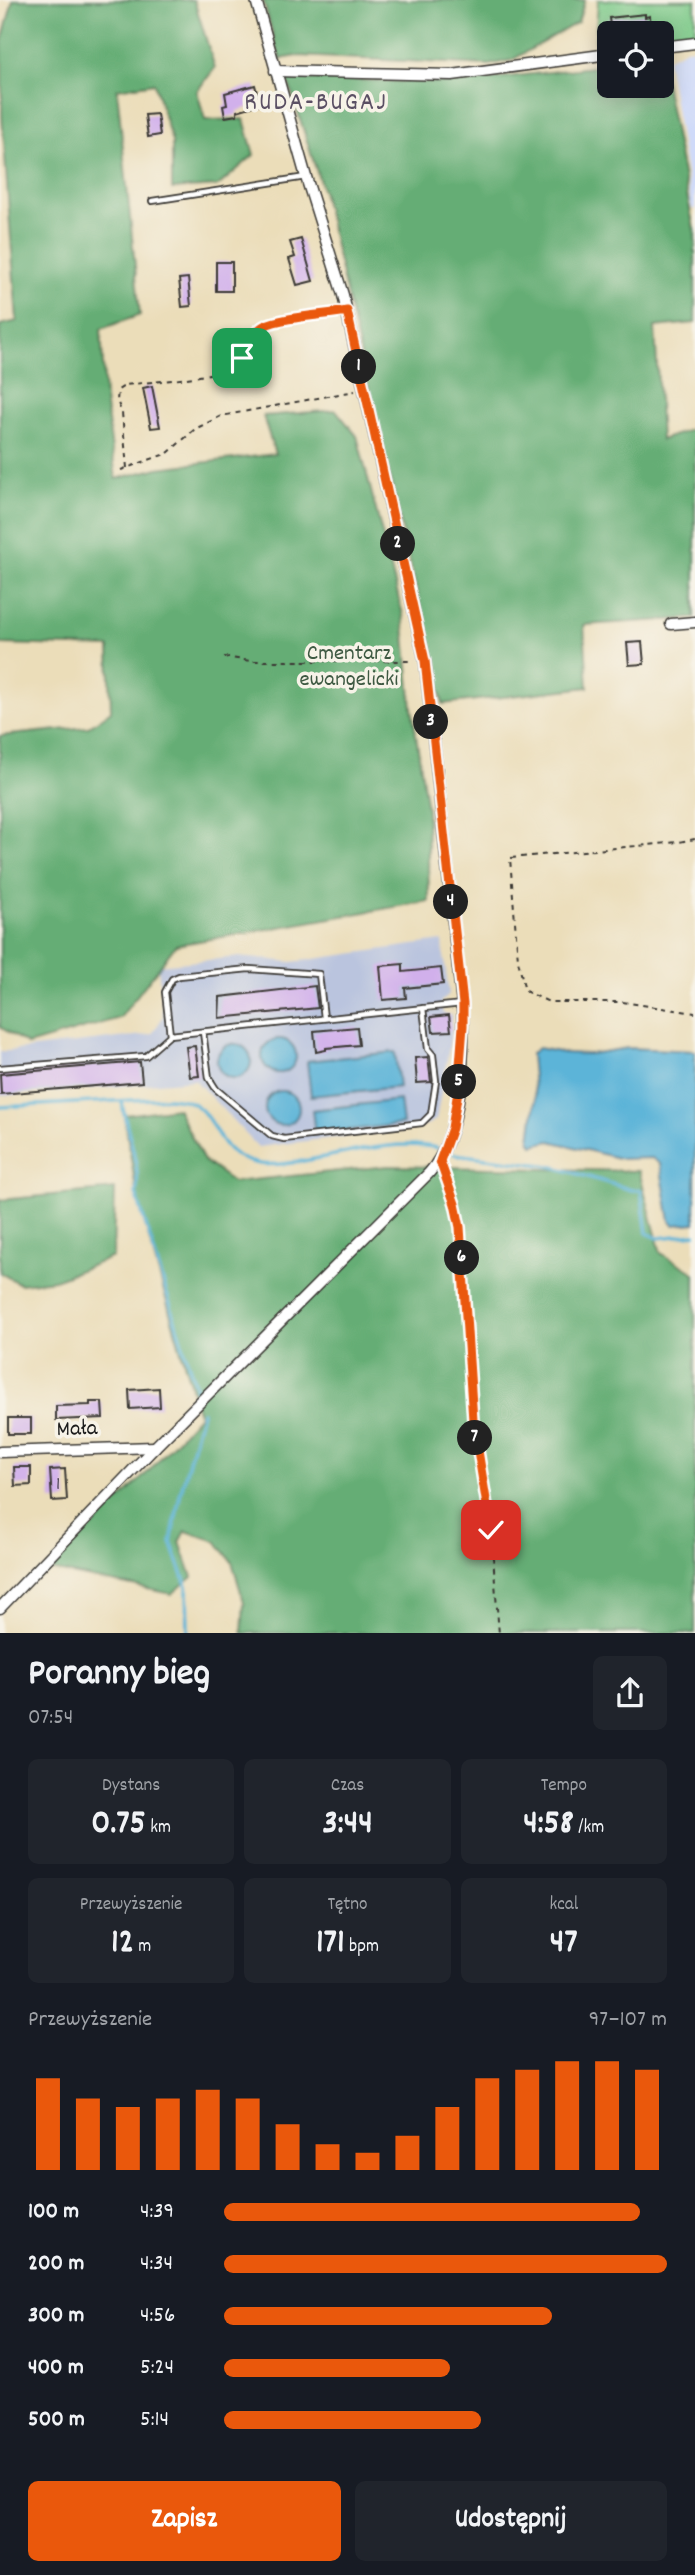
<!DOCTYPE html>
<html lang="pl">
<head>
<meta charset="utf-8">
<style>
  body { margin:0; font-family:Dekko,sans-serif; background:#20242c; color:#f1f3f6; height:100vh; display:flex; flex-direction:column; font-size:26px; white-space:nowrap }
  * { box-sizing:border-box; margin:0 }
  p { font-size:23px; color:#9ea1a6 }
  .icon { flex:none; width:38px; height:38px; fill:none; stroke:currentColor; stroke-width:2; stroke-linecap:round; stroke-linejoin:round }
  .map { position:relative; height:1633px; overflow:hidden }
  .drawer { display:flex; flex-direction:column; background:#171b24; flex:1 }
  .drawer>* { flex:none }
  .tools { position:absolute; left:597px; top:21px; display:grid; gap:14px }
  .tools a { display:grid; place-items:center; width:77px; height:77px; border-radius:10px; background:#171b24; box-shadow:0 4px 18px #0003; font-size:35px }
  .pin { position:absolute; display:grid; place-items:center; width:60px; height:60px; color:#fff; margin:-30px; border-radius:14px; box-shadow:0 4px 10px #0006 }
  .km { position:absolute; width:35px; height:35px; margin:-18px; border-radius:50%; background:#222; color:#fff; font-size:19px; line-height:35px; text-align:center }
  .round { display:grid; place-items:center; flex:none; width:74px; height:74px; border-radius:10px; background:#20242c }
  .summary { display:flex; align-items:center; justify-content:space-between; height:119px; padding:0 28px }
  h1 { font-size:38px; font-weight:700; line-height:52px }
  .stats { display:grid; grid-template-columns:repeat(3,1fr); gap:10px; height:119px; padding:7px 28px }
  .stats div { display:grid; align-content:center; border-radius:10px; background:#20242c; text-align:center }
  .stats b { font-size:35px; font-weight:700 }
  .stats small { font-size:19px; font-weight:400 }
  .stats p { font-size:19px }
  .chart { height:196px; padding:14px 28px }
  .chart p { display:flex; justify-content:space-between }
  .chart svg { width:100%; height:126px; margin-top:7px; stroke:#ea580c; stroke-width:6 }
  .cta { display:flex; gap:14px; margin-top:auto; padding:14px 28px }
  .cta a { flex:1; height:80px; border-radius:10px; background:#ea580c; color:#fff; font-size:28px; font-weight:700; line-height:80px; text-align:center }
  .cta a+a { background:#20242c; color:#f1f3f6 }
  ul { padding:0 28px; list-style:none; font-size:23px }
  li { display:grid; grid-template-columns:112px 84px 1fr; align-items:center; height:52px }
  li i { height:18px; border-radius:9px; background:#ea580c }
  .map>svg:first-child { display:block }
  .built { fill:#cfdaf9 }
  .industrial { fill:#bac4de }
  .green { fill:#7cc988; stroke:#4c7252; stroke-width:2 }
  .forest { fill:#65ad74; stroke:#406448; stroke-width:2 }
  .water { fill:#5bb4d8; stroke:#3c687a; stroke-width:2 }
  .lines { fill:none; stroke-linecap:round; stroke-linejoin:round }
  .stream { stroke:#5bb4d8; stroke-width:3.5 }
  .building { fill:#d1b0eb }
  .service-casing { stroke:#3b3934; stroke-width:8 }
  .minor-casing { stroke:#3b3934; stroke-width:13 }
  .path { stroke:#3b3934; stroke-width:2; stroke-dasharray:5 5; stroke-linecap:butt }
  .service { stroke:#fff; stroke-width:4.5 }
  .minor { stroke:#fff; stroke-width:10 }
  .route-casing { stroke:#fff; stroke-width:14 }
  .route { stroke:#ea580c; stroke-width:9 }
  .labels { text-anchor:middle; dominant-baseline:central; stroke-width:7; stroke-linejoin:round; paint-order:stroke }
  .number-label { font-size:19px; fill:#494150 }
  .park-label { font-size:23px; fill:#3e5942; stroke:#f7f3e8 }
  .street-label { font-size:23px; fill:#1c1c1c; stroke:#f7f3e8 }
  .quarter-label { font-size:26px; letter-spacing:2px; fill:#5b5064; stroke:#f7f3e8 }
</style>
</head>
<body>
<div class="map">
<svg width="695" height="1634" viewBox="0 0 695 1634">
  <rect width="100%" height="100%" fill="#f7f3e8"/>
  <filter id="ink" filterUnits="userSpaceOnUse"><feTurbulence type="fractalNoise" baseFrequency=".0143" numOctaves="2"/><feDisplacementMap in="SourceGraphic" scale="14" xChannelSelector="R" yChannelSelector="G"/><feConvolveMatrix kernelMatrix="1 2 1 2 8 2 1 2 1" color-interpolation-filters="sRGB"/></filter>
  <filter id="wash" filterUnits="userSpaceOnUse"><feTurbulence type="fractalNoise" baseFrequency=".00686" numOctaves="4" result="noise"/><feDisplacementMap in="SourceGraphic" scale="28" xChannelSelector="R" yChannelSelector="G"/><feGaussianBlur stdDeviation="1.57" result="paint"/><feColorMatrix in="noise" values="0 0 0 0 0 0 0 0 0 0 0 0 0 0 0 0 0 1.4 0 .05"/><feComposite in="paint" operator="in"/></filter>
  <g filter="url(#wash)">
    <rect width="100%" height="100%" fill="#ebddb9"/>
    <!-- built -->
    <path class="built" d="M 695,48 L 695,209 L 692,209 L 667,59 L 686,49 Z"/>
    <!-- industrial -->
    <path class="industrial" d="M 442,941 L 449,994 L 445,999 L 441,1001 L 443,1013 L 451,1015 L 452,1031 L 436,1120 L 422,1127 L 258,1147 L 195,1080 L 0,1096 L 0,1052 L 152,1034 L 163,1017 L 158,965 L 239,957 L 292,962 Z"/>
    <!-- green -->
    <path class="green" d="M 598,0 L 695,0 L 695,37 L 662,41 L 662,33 L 609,33 L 609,46 L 595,47 Z"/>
    <!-- forest -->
    <g class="forest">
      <path d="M 13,0 L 194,0 L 215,68 L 197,91 L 205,120 L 244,119 L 254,155 L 218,186 L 172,189 L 172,142 L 154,83 L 117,89 L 140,315 L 101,329 L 105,399 L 116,479 L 158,468 L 275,454 L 263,416 L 336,410 L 357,436 L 403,615 L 412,708 L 427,809 L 429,901 L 176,945 L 120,1018 L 28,1045 L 0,1027 L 0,736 L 88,727 L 111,711 L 109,647 L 0,644 L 0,325 L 17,321 L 2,116 L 2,41 Z"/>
      <path d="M 263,0 L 585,0 L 578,22 L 512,60 L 489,65 L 298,56 L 280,59 Z"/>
      <path d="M 609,65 L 609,86 L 662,86 L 662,68 L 695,234 L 695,323 L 655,327 L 661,440 L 695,428 L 695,618 L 584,625 L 588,687 L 443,704 L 320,182 L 287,78 L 454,83 Z"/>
      <path d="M 177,1108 L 204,1161 L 233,1182 L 388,1166 L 639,1171 L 661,1253 L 695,1273 L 695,1633 L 242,1633 L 244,1602 L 232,1562 L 216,1541 L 186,1531 L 180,1542 L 192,1577 L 172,1594 L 51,1570 L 52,1566 L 149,1471 L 199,1415 L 137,1196 L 124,1115 Z"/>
      <path d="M 115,1189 L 113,1257 L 55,1280 L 20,1284 L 0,1273 L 0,1200 Z"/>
    </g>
    <!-- water -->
    <g class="water">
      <circle cx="279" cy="1056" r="17"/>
      <circle cx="234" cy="1061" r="17"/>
      <path d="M 538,1048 L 564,1053 L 590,1054 L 628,1048 L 695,1051 L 695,1223 L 674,1225 L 670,1221 L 660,1164 L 652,1158 L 622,1159 L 550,1141 L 533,1145 L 530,1140 L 535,1101 L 531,1054 Z"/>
      <path d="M 395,1052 L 399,1087 L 311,1096 L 307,1061 Z"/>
      <circle cx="282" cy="1108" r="17"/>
      <path d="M 400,1100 L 403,1124 L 315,1134 L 312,1110 Z"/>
    </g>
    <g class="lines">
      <!-- stream -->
      <g class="stream">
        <path d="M 122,1101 C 125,1129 142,1166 136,1193 L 198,1395"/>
        <path d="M 0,1107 L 169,1098 C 175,1099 184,1099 190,1102 C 219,1115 213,1157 260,1164 C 276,1166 293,1163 309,1160 C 350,1153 396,1139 437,1148"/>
        <path d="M 454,1154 L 551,1166 L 632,1190 L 641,1190 L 647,1233 L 658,1238 L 695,1234"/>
        <path d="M 188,1634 L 187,1587 L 171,1542 L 180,1495 L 202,1412"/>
      </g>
    </g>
    <g id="blocks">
      <!-- building -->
      <g class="building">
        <path d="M 645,14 L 645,17 L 650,16 L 651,28 L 646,28 L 647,33 L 611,33 L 609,18 Z"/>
        <path d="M 255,85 L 260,104 L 237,111 L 237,115 L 225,117 L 223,106 L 227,105 L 225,93 Z"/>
        <path d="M 157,114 L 160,135 L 148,137 L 145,115 Z"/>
        <path d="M 301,239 L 313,281 L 297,285 L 289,259 L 295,257 L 290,242 Z"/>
        <rect x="216" y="262" width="16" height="29"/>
        <path d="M 188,278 L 191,306 L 182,307 L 179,279 Z"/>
        <path d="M 152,386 L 160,427 L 151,428 L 143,388 Z"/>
        <path d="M 642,642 L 644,664 L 629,665 L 627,643 Z"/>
        <path d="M 403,964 L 403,972 L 441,968 L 443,984 L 405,988 L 406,998 L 383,1000 L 380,966 Z"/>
        <path d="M 315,986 L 318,1008 L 219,1018 L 220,997 Z"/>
        <path d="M 449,1015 L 451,1031 L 433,1032 L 431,1017 Z"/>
        <path d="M 357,1027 L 359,1045 L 326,1048 L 326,1050 L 316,1052 L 314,1031 Z"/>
        <path d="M 195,1046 L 199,1076 L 190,1077 L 186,1047 Z"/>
        <path d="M 428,1057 L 431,1082 L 417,1083 L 415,1058 Z"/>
        <path d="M 140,1062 L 142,1082 L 1,1094 L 0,1074 Z"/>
        <path d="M 159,1388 L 160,1407 L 130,1409 L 129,1390 Z"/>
        <path d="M 90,1402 L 102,1402 L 103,1418 L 56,1420 L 56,1406 L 90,1405 Z"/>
        <rect x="8" y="1418" width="23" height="16"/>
        <path d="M 14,1467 L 31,1467 L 31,1485 L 15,1486 Z"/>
        <path d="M 65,1469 L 67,1500 L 52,1501 L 50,1470 Z"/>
      </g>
    </g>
  </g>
  <g filter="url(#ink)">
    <use href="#blocks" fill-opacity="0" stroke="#3b3934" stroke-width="2"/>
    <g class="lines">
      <!-- service casing -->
      <g class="service-casing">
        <g id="service">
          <path d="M 152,201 L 306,177"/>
          <path d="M 203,1032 L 209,1078 L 216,1089 L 272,1136 L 284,1139 L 422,1123 L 431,1114 L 436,1081 L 433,1055 L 428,1049 L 423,1008"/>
          <path d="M 170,1035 L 165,992 L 172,979 L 179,976 L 249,969 L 319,974 L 324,1018"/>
          <path d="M 0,1068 L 146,1056 L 170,1035 L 462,1004"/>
        </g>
      </g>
      <!-- minor casing -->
      <g class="minor-casing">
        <g id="minor">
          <path d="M 662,47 L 695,43"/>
          <path d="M 275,71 L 452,75 L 609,54"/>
          <path d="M 671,624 L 695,622"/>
          <path d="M 0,1452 L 155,1447"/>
          <path d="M 0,1608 L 155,1447 L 429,1173 C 463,1135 465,1053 462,1004 L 425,661 L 343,295 L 306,177 L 256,0"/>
        </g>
      </g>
      <!-- path -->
      <g class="path">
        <path d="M 127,468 L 122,413 L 117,401 L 118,390 L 126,385 C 154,381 209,379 232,366 C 246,358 248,343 258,332 C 271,317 315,316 335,313"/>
        <path d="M 121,470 L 168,453 L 195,429 L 221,416 L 355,391"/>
        <path d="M 224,657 L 251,661 L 413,661"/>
        <path d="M 695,839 L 679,842 L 510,858 L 518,960 L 525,991 L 549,1002 L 622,1002 L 695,1013"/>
        <path d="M 444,1171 L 455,1204 L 460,1227 L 473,1420 L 491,1530 L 499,1634"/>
      </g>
      <!-- service -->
      <use href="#service" class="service"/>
      <!-- minor -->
      <use href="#minor" class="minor"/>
    </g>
  </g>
  <g class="lines" filter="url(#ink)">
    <!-- route casing -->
    <g class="route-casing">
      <path id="route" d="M 242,358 C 247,348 253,332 264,326 C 281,317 326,315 347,311 L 425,661 L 463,1004 L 463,1026 L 458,1091 L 452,1128 L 440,1161 L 455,1204 L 460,1227 L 473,1420 L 491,1530"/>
    </g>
    <!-- route -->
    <use href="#route" class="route"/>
  </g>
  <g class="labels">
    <!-- number labels -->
    <g class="number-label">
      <text x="58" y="1485">1</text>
    </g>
    <!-- park labels -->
    <g class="park-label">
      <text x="349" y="654">Cmentarz<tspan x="349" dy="26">ewangelicki</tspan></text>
    </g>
    <!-- street labels -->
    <g class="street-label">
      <text transform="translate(77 1430) rotate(-2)">Mała</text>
    </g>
    <!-- quarter labels -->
    <g class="quarter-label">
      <text x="316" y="103">RUDA-BUGAJ</text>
    </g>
  </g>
</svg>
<div class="tools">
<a><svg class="icon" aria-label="locate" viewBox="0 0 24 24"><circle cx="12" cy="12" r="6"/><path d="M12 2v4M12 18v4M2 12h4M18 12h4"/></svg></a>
</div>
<div class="pin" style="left:242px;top:358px;background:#1e9e55"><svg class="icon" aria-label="arrive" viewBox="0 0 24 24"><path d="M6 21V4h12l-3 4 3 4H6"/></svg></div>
<div class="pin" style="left:491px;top:1530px;background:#d93025"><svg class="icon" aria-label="check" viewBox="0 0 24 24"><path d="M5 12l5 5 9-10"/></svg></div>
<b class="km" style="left:359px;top:367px">1</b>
<b class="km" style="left:398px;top:544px">2</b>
<b class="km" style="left:431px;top:722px">3</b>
<b class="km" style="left:451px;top:902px">4</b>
<b class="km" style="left:459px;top:1082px">5</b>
<b class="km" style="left:462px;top:1258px">6</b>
<b class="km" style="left:475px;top:1438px">7</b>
</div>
<section class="drawer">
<div class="summary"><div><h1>Poranny bieg</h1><p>07:54</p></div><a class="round"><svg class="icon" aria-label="share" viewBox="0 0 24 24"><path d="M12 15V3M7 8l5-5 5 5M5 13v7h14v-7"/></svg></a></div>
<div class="stats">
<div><p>Dystans</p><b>0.75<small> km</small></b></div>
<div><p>Czas</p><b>3:44</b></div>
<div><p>Tempo</p><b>4:58<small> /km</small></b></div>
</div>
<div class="stats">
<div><p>Przewyższenie</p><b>12<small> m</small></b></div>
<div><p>Tętno</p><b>171<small> bpm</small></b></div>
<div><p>kcal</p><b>47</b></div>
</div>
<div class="chart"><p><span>Przewyższenie</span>97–107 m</p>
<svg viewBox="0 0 160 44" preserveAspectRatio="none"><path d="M5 44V12M15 44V19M25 44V22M35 44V19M45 44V16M55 44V19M65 44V28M75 44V35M85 44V38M95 44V32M105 44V22M115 44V12M125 44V9M135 44V6M145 44V6M155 44V9"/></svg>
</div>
<ul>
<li><b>100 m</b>4:39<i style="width:94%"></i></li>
<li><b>200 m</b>4:34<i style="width:100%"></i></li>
<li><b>300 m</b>4:56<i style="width:74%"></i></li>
<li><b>400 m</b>5:24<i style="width:51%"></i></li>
<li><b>500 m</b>5:14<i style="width:58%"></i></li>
</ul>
<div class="cta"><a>Zapisz</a><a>Udostępnij</a></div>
</section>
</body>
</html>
